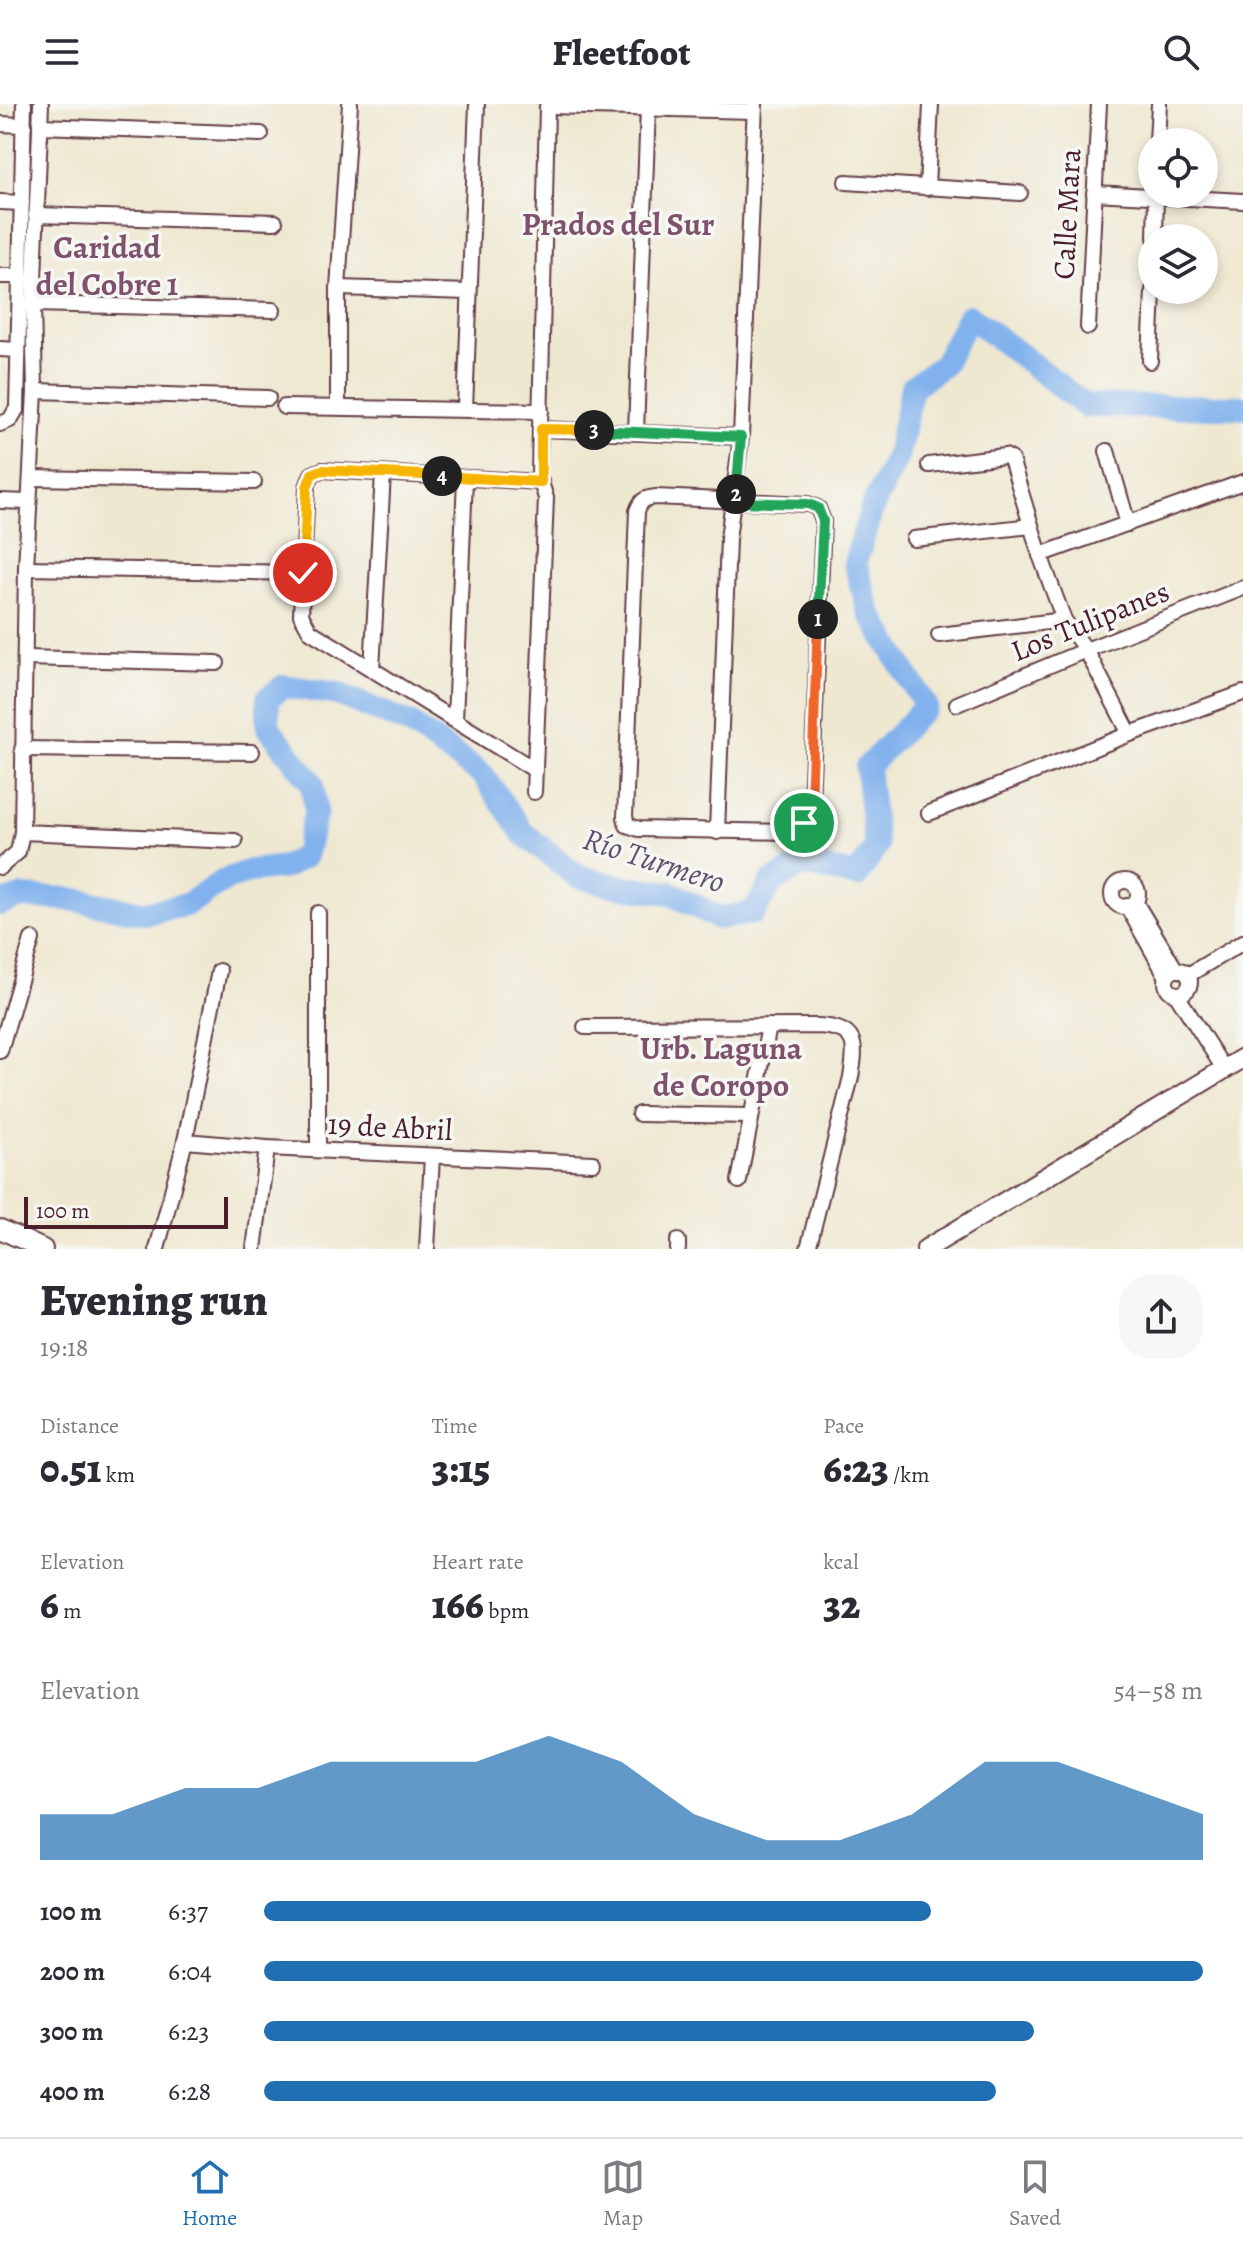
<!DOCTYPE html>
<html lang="en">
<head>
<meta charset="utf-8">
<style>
  body { margin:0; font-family:Alegreya,serif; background:#f7f7f7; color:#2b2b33; height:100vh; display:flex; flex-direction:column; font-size:30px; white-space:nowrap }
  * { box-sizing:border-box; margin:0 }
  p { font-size:26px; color:#7c7c81 }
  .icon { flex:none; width:44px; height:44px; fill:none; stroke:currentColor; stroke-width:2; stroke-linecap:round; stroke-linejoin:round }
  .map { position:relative; height:1145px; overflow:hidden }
  .sheet { display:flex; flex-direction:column; background:#fff; flex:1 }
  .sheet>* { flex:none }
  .fabs { position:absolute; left:1138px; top:24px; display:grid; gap:16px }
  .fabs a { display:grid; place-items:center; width:80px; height:80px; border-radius:50%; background:#fff; box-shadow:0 4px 12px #0003; font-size:40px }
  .scale { position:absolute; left:24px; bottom:20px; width:204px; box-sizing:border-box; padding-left:8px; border:4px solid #4a1f2b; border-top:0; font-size:22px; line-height:28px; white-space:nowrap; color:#4a1f2b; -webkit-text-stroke:6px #f6f6f2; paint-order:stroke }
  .pin { position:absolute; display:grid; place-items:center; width:68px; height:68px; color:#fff; margin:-34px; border:4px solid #fff; border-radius:50%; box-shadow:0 2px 8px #0007 }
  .km { position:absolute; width:40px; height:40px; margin:-20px; border-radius:50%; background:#222; color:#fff; font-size:22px; line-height:40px; text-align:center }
  .round { display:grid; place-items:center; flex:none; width:84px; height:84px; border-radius:32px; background:#f7f7f7 }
  .headline { display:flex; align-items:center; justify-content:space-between; height:136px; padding:0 40px }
  h1 { font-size:44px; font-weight:800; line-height:60px }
  .figures { display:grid; grid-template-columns:repeat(3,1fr); gap:12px; height:136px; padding:8px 40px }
  .figures div { display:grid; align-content:center }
  .figures b { font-size:40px; font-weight:800 }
  .figures small { font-size:22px; font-weight:400 }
  .figures p { font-size:22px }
  .chart { height:224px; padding:16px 40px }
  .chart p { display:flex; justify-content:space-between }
  .chart svg { width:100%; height:144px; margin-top:8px; fill:#1f6fb2; opacity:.7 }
  ul { padding:0 40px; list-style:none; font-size:26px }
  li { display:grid; grid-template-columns:128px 96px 1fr; align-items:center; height:60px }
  li i { height:20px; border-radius:10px; background:#1f6fb2 }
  header { display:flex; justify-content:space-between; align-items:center; height:104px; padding:0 40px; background:#fff; font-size:36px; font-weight:800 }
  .menu { display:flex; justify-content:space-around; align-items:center; height:112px; border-top:2px solid #e1e1e2; background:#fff; font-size:22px; color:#7c7c81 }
  .menu a { display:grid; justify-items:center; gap:4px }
  .menu .active { color:#1f6fb2 }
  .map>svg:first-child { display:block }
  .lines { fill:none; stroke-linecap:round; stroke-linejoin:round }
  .river { stroke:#82b2ed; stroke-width:24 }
  .minor-casing { stroke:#633d44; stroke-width:18 }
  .tertiary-casing { stroke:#633d44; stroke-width:22 }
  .minor { stroke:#fff; stroke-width:14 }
  .tertiary { stroke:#fff; stroke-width:18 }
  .split-1-casing { stroke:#fff; stroke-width:16 }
  .split-2-casing { stroke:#fff; stroke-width:16 }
  .split-3-casing { stroke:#fff; stroke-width:16 }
  .split-4-casing { stroke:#fff; stroke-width:16 }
  .split-5-casing { stroke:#fff; stroke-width:16 }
  .split-1 { stroke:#f0652b; stroke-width:10 }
  .split-2 { stroke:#22a559; stroke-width:10 }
  .split-3 { stroke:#22a559; stroke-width:10 }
  .split-4 { stroke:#f5b400; stroke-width:10 }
  .split-5 { stroke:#f5b400; stroke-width:10 }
  .labels { text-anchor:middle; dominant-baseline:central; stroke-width:7; stroke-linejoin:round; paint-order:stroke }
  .street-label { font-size:30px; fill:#4a1f2b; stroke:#f6f6f2 }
  .neighbourhood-label { font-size:32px; font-weight:bold; fill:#7e526c; stroke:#f6f6f2 }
  .water-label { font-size:32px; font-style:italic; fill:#5e526f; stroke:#f6f6f2 }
</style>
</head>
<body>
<header><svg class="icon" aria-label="menu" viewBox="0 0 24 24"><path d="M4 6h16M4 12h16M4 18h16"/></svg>Fleetfoot<svg class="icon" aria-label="search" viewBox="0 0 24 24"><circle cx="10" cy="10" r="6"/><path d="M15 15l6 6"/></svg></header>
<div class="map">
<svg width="1243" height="1145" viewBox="0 0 1243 1145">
  <rect width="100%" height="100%" fill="#f6f6f2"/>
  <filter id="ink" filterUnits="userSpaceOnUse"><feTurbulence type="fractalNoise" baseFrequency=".0125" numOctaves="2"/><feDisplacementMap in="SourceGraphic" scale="16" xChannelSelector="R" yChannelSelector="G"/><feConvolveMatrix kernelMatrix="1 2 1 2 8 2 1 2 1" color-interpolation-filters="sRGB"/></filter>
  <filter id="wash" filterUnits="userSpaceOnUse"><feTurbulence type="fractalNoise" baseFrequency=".006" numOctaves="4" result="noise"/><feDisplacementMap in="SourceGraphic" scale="32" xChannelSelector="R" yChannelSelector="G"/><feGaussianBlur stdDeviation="1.8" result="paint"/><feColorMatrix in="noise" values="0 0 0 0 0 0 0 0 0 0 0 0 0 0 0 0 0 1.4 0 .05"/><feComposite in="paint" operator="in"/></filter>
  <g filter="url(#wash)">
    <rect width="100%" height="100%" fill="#efe8d1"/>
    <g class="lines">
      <!-- river -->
      <path class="river" d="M 0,800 L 20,793 L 71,795 L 144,809 L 186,801 L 225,776 L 250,767 L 285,763 L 305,752 L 316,707 L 312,679 L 268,623 L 268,594 L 284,582 L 338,590 L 410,620 L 483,671 L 523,729 L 577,772 L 616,782 L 670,789 L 719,814 L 753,809 L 772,778 L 804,760 L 857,772 L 876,743 L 867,663 L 926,602 L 870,510 L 855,459 L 872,404 L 897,353 L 912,283 L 943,261 L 969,212 L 1086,302 L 1243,303"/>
    </g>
  </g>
  <g filter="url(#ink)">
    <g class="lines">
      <!-- minor casing -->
      <g class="minor-casing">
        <g id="minor">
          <path d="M 0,20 L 24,21"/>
          <path d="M 40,22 L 261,30"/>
          <path d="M 1157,38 L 1159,0"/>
          <path d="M 846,78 L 1020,89"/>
          <path d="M 927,84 L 931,0"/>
          <path d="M 1094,89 L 1243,97"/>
          <path d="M 0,98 L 22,99"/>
          <path d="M 36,111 L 275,118"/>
          <path d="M 1155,134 L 1156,90"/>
          <path d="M 0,172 L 20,172"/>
          <path d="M 338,184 L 469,188"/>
          <path d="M 33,200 L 41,0"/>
          <path d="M 1088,223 L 1099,0"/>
          <path d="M 0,245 L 18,246"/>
          <path d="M 1150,257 L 1153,186"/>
          <path d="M 35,287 L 268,294"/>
          <path d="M 338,302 L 338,184 L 350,0"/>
          <path d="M 284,303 L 541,307"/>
          <path d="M 465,305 L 477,0"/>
          <path d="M 0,320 L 10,316 L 17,304 L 24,0"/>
          <path d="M 541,325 L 741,333"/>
          <path d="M 636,327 L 648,4"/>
          <path d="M 1107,347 L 1128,420"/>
          <path d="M 929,361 L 1005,352 L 1011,355 L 1040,451 L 1064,516 L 1086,546 L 1130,630"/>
          <path d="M 31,374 L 254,378"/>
          <path d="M 656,393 L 808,400 L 818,404 L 823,417 L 811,699 L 804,719 L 790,728 L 639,725 L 627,721 L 625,713 L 637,407 C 641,396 645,394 656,393 Z"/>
          <path d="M 0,397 L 29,398"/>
          <path d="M 914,435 L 1031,422"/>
          <path d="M 1040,451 L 1243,378"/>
          <path d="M 26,464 L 303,469"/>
          <path d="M 939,531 L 1064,516"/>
          <path d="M 25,554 L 217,559"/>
          <path d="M 372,565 L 383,370"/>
          <path d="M 957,600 L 1086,546 L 1243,484"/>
          <path d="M 455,616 L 465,374"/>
          <path d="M 22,645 L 252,648"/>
          <path d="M 535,666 L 310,527 L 301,511 L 307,383 L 312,370 L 322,366 L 541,378"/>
          <path d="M 534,688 L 546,394 L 539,372 L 547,2 L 754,7"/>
          <path d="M 929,709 L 1130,630 L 1243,589"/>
          <path d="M 22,728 L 235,737"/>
          <path d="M 717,728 L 728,435 L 741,333 L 755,0"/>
          <path d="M 0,763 L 18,748 L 22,728 L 26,464 L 35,287 L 33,200 L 273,206"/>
          <circle cx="1125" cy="790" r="13"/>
          <path d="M 1137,801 L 1176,866"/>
          <path d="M 1127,802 L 1167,873"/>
          <path d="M 318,809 L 318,1045"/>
          <circle cx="1178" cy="878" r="12"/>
          <path d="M 1188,871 L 1243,838"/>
          <path d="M 1177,891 L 1224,965"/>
          <path d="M 585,923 L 818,922 C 857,924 857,939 851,973 L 808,1145"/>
          <path d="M 0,947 L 32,835"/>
          <path d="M 639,1010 L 751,1012"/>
          <path d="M 185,1037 L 267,1044 L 593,1059"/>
          <path d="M 739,1077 L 769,922"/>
          <path d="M 157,1145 L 185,1037 L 219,867"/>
          <path d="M 254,1145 L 267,1044"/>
          <path d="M 427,1145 L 432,1052"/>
          <path d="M 678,1145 L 678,1137"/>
        </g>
      </g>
      <!-- tertiary casing -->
      <g class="tertiary-casing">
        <g id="tertiary">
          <path d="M 0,1125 L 43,1145"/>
          <path d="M 926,1145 L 1243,954"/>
        </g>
      </g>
      <!-- minor -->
      <use href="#minor" class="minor"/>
      <!-- tertiary -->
      <use href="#tertiary" class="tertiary"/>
    </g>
  </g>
  <g class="lines" filter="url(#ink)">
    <!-- split-1 casing -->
    <g class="split-1-casing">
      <path id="split-1" d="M 804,719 L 811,699 L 818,515"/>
    </g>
    <!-- split-2 casing -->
    <g class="split-2-casing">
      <path id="split-2" d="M 736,390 L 735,398 L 808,400 L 818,404 L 823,417 L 818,515"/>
    </g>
    <!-- split-3 casing -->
    <g class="split-3-casing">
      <path id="split-3" d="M 594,326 L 741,333 L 736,390"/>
    </g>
    <!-- split-4 casing -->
    <g class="split-4-casing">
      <path id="split-4" d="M 442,372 L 541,378 L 541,325 L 594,326"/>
    </g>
    <!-- split-5 casing -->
    <g class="split-5-casing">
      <path id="split-5" d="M 303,469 L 307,383 L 312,370 L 322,366 L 442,372"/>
    </g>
    <!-- split-1 -->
    <use href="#split-1" class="split-1"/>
    <!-- split-2 -->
    <use href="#split-2" class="split-2"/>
    <!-- split-3 -->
    <use href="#split-3" class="split-3"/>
    <!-- split-4 -->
    <use href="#split-4" class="split-4"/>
    <!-- split-5 -->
    <use href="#split-5" class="split-5"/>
  </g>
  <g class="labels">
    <!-- street labels -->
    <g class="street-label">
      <text transform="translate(1067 110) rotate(-87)">Calle Mara</text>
      <text transform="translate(1090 517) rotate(-22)">Los Tulipanes</text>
      <text transform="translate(390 1023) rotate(3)">19 de Abril</text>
    </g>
    <!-- neighbourhood labels -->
    <g class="neighbourhood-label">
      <text x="618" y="120">Prados del Sur</text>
      <text x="107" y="143">Caridad<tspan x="107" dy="37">del Cobre 1</tspan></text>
      <text x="721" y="944">Urb. Laguna<tspan x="721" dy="37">de Coropo</tspan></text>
    </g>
    <!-- water labels -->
    <g class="water-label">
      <text transform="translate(654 756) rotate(18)">Río Turmero</text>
    </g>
  </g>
</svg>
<div class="fabs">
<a><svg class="icon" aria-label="locate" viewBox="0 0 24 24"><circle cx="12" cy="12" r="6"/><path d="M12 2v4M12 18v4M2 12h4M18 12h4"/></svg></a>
<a><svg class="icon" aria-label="layers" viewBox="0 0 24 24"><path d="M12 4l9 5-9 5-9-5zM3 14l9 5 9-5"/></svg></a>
</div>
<div class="scale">100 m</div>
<div class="pin" style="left:804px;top:719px;background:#1e9e55"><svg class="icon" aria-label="arrive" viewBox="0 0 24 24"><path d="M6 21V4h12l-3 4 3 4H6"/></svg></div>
<div class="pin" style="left:303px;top:469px;background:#d93025"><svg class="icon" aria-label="check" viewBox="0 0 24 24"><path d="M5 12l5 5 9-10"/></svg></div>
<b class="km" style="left:818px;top:515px">1</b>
<b class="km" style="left:736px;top:390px">2</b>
<b class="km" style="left:594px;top:326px">3</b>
<b class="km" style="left:442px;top:372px">4</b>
</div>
<section class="sheet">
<div class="headline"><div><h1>Evening run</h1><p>19:18</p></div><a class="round"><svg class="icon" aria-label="share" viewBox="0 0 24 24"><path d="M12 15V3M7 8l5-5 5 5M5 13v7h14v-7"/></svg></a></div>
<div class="figures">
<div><p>Distance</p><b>0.51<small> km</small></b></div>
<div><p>Time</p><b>3:15</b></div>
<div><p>Pace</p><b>6:23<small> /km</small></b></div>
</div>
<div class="figures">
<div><p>Elevation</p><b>6<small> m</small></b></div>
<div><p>Heart rate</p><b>166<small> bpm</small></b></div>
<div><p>kcal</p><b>32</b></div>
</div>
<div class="chart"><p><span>Elevation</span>54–58 m</p>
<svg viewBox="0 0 160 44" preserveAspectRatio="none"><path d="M0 44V30L10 30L20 22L30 22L40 14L50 14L60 14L70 6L80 14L90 30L100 38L110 38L120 30L130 14L140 14L150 22L160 30V44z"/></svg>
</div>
<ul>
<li><b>100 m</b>6:37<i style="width:71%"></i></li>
<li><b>200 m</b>6:04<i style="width:100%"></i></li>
<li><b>300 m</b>6:23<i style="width:82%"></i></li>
<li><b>400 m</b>6:28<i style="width:78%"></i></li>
</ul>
</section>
<nav class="menu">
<a class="active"><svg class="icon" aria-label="home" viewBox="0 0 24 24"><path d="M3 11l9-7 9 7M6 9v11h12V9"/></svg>Home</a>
<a><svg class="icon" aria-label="map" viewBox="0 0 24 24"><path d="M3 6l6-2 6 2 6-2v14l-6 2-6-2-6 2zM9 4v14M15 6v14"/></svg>Map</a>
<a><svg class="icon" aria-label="saved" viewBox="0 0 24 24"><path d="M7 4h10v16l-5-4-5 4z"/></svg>Saved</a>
</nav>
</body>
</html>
